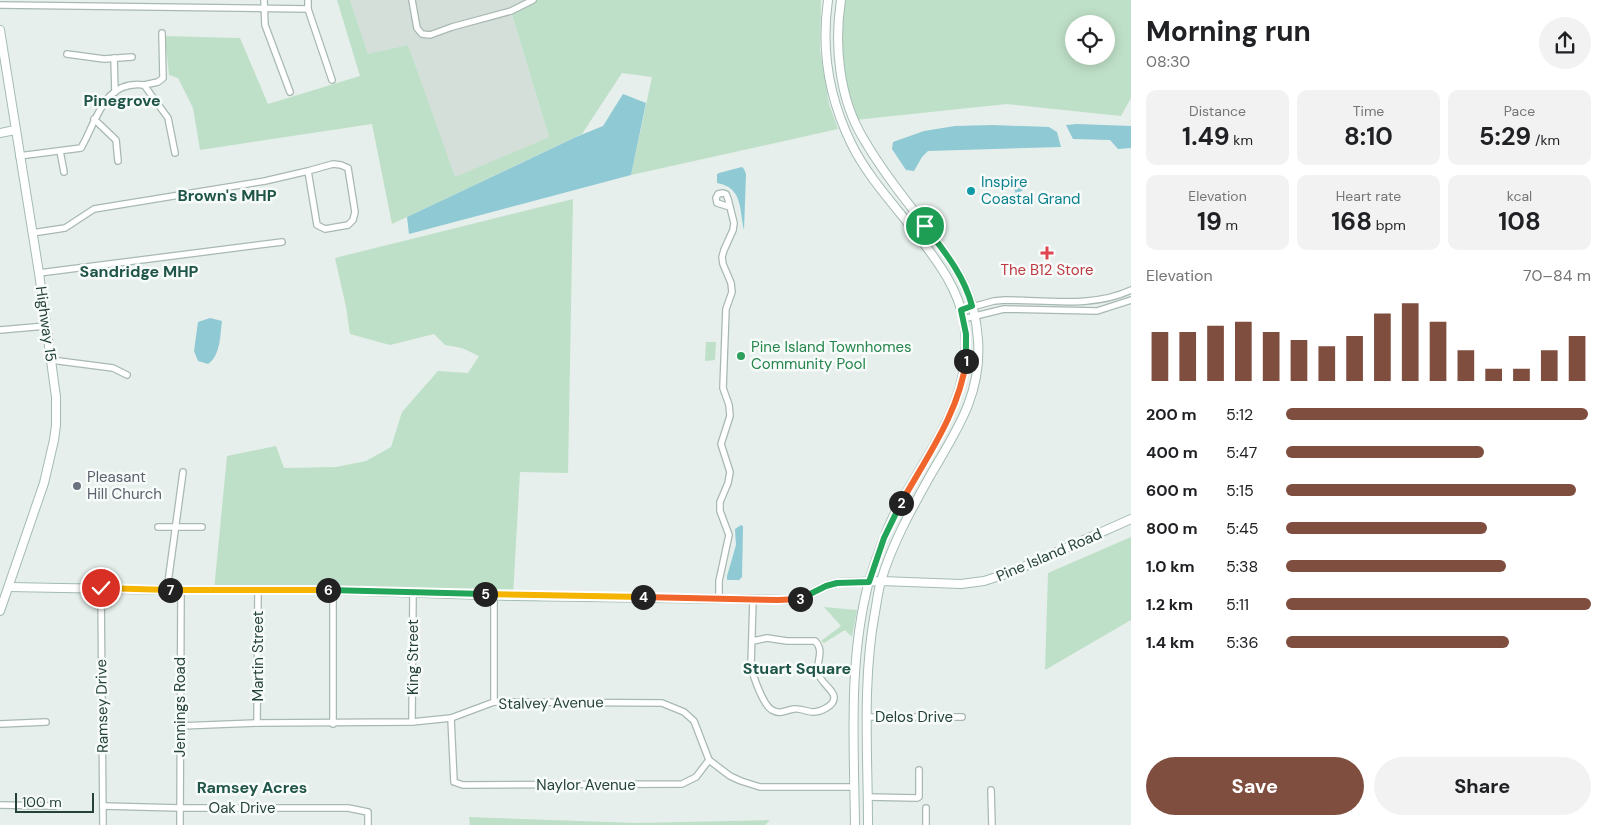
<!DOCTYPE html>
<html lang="en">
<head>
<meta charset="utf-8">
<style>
  body { margin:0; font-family:"DM Sans",sans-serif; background:#f2f2f2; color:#202124; height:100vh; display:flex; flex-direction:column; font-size:19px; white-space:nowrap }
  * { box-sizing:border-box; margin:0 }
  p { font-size:16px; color:#757577 }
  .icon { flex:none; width:28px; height:28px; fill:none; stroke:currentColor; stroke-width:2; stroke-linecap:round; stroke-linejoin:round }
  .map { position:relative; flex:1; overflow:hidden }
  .panel { display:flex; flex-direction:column; background:#fff; width:475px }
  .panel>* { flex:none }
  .fabs { position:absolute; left:1065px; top:15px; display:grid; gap:10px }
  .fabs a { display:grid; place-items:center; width:50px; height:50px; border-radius:50%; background:#fff; box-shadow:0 2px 12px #0003; font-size:25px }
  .scale { position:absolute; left:15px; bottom:12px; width:79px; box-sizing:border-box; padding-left:5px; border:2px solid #24423a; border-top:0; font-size:14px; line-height:18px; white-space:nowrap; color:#24423a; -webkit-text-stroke:4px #f7fbf9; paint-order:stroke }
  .pin { position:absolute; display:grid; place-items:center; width:42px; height:42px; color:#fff; margin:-21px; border:2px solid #fff; border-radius:50%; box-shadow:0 1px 5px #0007 }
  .km { position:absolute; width:25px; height:25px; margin:-12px; border-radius:50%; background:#222; color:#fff; font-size:14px; line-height:25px; text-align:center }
  .round { display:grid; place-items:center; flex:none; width:52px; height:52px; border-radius:26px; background:#f2f2f2 }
  .summary { display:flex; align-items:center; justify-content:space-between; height:85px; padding:0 15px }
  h1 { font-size:28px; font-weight:700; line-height:38px }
  .stats { display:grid; grid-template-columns:repeat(3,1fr); gap:8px; height:85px; padding:5px 15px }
  .stats div { display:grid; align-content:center; border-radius:10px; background:#f2f2f2; text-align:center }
  .stats b { font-size:25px; font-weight:700 }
  .stats small { font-size:14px; font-weight:400 }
  .stats p { font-size:14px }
  .chart { height:140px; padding:10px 15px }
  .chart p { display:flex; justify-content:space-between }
  .chart svg { width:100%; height:90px; margin-top:5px; stroke:#7f4e3f; stroke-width:6 }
  .cta { display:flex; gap:10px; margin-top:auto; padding:10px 15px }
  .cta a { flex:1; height:58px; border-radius:30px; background:#7f4e3f; color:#fff; font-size:20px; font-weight:700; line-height:58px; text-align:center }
  .cta a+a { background:#f2f2f2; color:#202124 }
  ul { padding:0 15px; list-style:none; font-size:16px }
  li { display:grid; grid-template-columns:80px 60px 1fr; align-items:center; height:38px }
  li i { height:12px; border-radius:6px; background:#7f4e3f }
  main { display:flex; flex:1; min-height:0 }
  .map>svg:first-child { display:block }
  .built { fill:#d4dfda }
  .green { fill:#bfe0c8; fill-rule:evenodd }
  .water { fill:#8ec9d4 }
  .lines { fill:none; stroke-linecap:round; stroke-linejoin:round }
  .street-casing { stroke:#a8b8b2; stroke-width:8 }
  .secondary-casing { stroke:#a4bbb3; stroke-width:10 }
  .street { stroke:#fff; stroke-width:5.5 }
  .secondary { stroke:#fff; stroke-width:8 }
  .split-1-casing { stroke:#fff; stroke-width:10 }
  .split-2-casing { stroke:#fff; stroke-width:10 }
  .split-3-casing { stroke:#fff; stroke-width:10 }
  .split-4-casing { stroke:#fff; stroke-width:10 }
  .split-5-casing { stroke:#fff; stroke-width:10 }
  .split-6-casing { stroke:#fff; stroke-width:10 }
  .split-7-casing { stroke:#fff; stroke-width:10 }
  .split-8-casing { stroke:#fff; stroke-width:10 }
  .split-1 { stroke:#22a559; stroke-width:6 }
  .split-2 { stroke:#f0652b; stroke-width:6 }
  .split-3 { stroke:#22a559; stroke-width:6 }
  .split-4 { stroke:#f0652b; stroke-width:6 }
  .split-5 { stroke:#f5b400; stroke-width:6 }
  .split-6 { stroke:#22a559; stroke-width:6 }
  .split-7 { stroke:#f5b400; stroke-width:6 }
  .split-8 { stroke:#f5b400; stroke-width:6 }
  .culture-dot { fill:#0f9aa8; stroke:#f7fbf9; stroke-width:2 }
  .health-dot { fill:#e0444e; stroke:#f7fbf9; stroke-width:2 }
  .leisure-dot { fill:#2e9e5b; stroke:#f7fbf9; stroke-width:2 }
  .worship-dot { fill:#6b7280; stroke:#f7fbf9; stroke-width:2 }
  .labels { text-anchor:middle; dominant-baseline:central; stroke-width:5; stroke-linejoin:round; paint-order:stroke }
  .culture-label { font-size:15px; fill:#0d838f; stroke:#f7fbf9; text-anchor:start }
  .health-label { font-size:15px; fill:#be3a42; stroke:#f7fbf9 }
  .street-label { font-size:15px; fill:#24423a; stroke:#f7fbf9 }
  .leisure-label { font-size:15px; fill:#27864d; stroke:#f7fbf9; text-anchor:start }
  .worship-label { font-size:15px; fill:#5b616d; stroke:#f7fbf9; text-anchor:start }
  .neighbourhood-label { font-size:16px; font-weight:bold; fill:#1f5548; stroke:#f7fbf9 }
</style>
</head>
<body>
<main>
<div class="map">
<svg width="1131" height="825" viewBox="0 0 1131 825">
  <rect width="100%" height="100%" fill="#e6efeb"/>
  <!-- built -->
  <path class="built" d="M 350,0 L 531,0 L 511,11 L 549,137 L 454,178 L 408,45 L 368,55 Z"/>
  <!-- green -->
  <g class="green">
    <path d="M 337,0 L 350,0 L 368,54 L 408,45 L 455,177 L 549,137 L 511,11 L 533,0 L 821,0 L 820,50 L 829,104 L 838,129 L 631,175 L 652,77 L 622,73 L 582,134 L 392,224 L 372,124 L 200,150 L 193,108 L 178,78 L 169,75 L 165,36 L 240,38 L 268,104 L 360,76 Z"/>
    <path d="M 842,0 L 1131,0 L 1131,98 L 1121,116 L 1007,104 L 855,120 L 845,93 L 838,37 ZM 1074,24 L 1106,24 L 1106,56 L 1074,56 Z"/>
    <path d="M 573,199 L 568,473 L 520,472 L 513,596 L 214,590 L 227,456 L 276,446 L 284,468 L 336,467 L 366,461 L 391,447 L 402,412 L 438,371 L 468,373 L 479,356 L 462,348 L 445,345 L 434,334 L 390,345 L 350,334 L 346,307 L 335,258 Z"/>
    <path d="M 706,342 L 716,342 L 715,360 L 705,361 Z"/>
    <path d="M 1131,537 L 1131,620 L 1045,670 L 1048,573 Z"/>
    <path d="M 824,607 L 857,610 L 852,637 L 845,630 L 824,643 L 821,641 L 841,626 Z"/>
    <path d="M 469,817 L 636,823 L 770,820 L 765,825 L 470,825 Z"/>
  </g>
  <!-- water -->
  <g class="water">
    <path d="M 623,94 L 646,103 L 631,175 L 409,234 L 407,217 L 576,137 L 603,126 Z"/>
    <path d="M 1077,124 L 1131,126 L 1131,148 L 1118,149 L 1110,140 L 1073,139 L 1066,125 Z"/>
    <path d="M 993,125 L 1049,127 L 1057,132 L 1061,147 L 928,151 L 922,157 L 914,171 L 906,170 L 892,149 L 893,142 L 924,131 L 955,126 Z"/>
    <path d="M 742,167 L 744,169 L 746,174 L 744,230 C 739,208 743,188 717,183 L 717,174 L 719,173 Z"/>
    <path d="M 1020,183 L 1023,186 L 1023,190 L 1020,192 L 1026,202 L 1021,205 L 1016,203 L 1017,196 L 1014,189 L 1016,185 Z"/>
    <path d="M 210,318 L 222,321 C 220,335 221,355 208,364 L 198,361 L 194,351 L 198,322 Z"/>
    <path d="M 741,525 L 743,526 L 743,529 L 742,577 L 739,580 L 727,580 L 727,576 L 736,545 L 735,529 Z"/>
  </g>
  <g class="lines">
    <!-- street casing -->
    <g class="street-casing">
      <g id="street">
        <path d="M 264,0 L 265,25 L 290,92"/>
        <path d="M 308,0 L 308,9 L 332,80"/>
        <path d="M 412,0 L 417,28 L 422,34 L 430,35 L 452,27 L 511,11 L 533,0"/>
        <path d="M 0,5 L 308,9"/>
        <path d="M 67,54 L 104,59 L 132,57"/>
        <path d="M 114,58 L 115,92"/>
        <path d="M 144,85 L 158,82 L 163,78 L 162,33"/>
        <path d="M 94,119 L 116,140 L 118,161"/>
        <path d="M 60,151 L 64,172"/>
        <path d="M 19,156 L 81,148 C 97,121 103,80 144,85 L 168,118 L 175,153"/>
        <path d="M 32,233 L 65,228 L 94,209 L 265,181 L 308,171 L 333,164 L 341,165 L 348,168 L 355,212 L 353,220 L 348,225 L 325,229 L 317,225 L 308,171"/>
        <path d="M 39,273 L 282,242"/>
        <path d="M 961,310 L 994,301 L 1005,300 C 1047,300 1093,308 1131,290"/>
        <path d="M 963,319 L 1004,309 L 1097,311 L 1131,300"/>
        <path d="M 0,330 L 46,326"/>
        <path d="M 51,360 L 113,368 L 127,375"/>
        <path d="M 158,527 L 202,527"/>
        <path d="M 101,588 L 103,825"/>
        <path d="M 167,590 L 183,472"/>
        <path d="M 333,590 L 333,724"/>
        <path d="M 494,595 L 494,702"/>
        <path d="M 719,598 L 719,581 L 729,535 L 720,511 L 720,502 L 728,483 L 730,472 L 721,444 L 730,416 L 729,405 L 723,388 L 726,309 L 732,292 L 731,283 L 723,264 L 722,257 L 724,250 L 733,230 L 734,223 L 728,199 L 726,194 L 723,193 L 718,194 L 716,198 L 717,203 L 730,207"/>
        <path d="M 753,641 L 767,638 L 787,641 L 815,641 C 825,651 816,661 818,673 C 820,682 835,691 834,698 C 834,706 820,712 813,712 C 807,712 801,708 794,709 C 786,710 780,715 772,710 C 763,705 753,676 751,666 L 753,599"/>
        <path d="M 866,717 L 962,717"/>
        <path d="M 451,718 L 454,782 L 463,785 L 682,784 L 696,777 L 709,760"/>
        <path d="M 412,722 L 413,592"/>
        <path d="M 257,723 L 258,589"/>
        <path d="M 0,724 L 46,722"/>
        <path d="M 180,726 L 257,723 L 412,722 L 451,718 L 494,702 L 662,703 L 684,712 L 694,721 L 709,760 L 730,776 L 741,781 L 760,787 L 855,787"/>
        <path d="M 991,790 L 992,825"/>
        <path d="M 868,797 L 917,798 L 919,797 L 919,770"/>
        <path d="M 0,805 L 55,806"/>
        <path d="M 103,806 L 180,808 L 348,808 L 368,812 L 368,825"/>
        <path d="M 926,808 L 926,825"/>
        <path d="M 180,825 L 181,589"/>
      </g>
    </g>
    <!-- secondary casing -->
    <g class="secondary-casing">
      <g id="secondary">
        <path d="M 828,0 C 821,49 829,98 851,143 C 867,176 894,205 916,233 C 937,261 958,287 964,322 C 976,398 927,451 894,515 C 884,535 876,559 869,581 C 848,660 854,744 855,825"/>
        <path d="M 841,0 C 834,45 839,98 863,138 C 881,169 903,197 925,225 C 954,264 975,290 978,340 C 982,395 956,431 930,476 C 911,510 892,544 881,581 C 878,591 877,602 875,612 C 862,682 868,754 868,825"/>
        <path d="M 0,30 L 39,273 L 56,397 L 56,425 L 54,440 L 44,483 L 0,611"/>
        <path d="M 0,133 L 15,130"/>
        <path d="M 9,587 L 167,590 L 333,590 L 513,596 L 793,600 L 802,598 L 826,586 L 837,583 L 881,581 L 961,584 L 984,581 L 1012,572 L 1131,519"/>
      </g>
    </g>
    <!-- street -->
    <use href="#street" class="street"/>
    <!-- secondary -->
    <use href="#secondary" class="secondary"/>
  </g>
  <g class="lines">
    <!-- split-1 casing -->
    <g class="split-1-casing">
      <path id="split-1" d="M 925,226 C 944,251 964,275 972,306 L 961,310 L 966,334 L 966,361"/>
    </g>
    <!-- split-2 casing -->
    <g class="split-2-casing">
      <path id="split-2" d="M 901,503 C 926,458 959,413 966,361"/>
    </g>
    <!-- split-3 casing -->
    <g class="split-3-casing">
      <path id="split-3" d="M 800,599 L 826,586 L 837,583 L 869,582 L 884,538 L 901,503"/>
    </g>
    <!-- split-4 casing -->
    <g class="split-4-casing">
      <path id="split-4" d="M 643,597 L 778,600 L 800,599"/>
    </g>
    <!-- split-5 casing -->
    <g class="split-5-casing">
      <path id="split-5" d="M 485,594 L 643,597"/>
    </g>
    <!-- split-6 casing -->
    <g class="split-6-casing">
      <path id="split-6" d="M 328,590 L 485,594"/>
    </g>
    <!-- split-7 casing -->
    <g class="split-7-casing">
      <path id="split-7" d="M 170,590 L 328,590"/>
    </g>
    <!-- split-8 casing -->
    <g class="split-8-casing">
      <path id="split-8" d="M 101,588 L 170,590"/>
    </g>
    <!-- split-1 -->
    <use href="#split-1" class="split-1"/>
    <!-- split-2 -->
    <use href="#split-2" class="split-2"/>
    <!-- split-3 -->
    <use href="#split-3" class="split-3"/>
    <!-- split-4 -->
    <use href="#split-4" class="split-4"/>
    <!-- split-5 -->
    <use href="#split-5" class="split-5"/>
    <!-- split-6 -->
    <use href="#split-6" class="split-6"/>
    <!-- split-7 -->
    <use href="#split-7" class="split-7"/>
    <!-- split-8 -->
    <use href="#split-8" class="split-8"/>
  </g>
  <!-- markers -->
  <circle class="culture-dot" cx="971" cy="191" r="5"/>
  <path class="health-dot" d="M1044.5 245.5h5v5h5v5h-5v5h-5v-5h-5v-5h5z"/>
  <circle class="leisure-dot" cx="741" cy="356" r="5"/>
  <circle class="worship-dot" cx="77" cy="486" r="5"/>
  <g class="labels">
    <!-- culture labels -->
    <g class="culture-label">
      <text x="981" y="182">Inspire<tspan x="981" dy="17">Coastal Grand</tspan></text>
    </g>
    <!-- health labels -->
    <g class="health-label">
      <text x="1047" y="270">The B12 Store</text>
    </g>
    <!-- street labels -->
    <g class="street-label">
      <text transform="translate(46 324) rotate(82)">Highway 15</text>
      <text transform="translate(1049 555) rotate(-23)">Pine Island Road</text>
      <text transform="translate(258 656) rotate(-90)">Martin Street</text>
      <text transform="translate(413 657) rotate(-90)">King Street</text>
      <text transform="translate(551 703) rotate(-1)">Stalvey Avenue</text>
      <text transform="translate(102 706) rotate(-91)">Ramsey Drive</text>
      <text transform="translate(180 707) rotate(-90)">Jennings Road</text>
      <text x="914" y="717">Delos Drive</text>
      <text x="586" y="785">Naylor Avenue</text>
      <text x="242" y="808">Oak Drive</text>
    </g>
    <!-- leisure labels -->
    <g class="leisure-label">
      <text x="751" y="347">Pine Island Townhomes<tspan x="751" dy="17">Community Pool</tspan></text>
    </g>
    <!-- worship labels -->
    <g class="worship-label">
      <text x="87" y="477">Pleasant<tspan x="87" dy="17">Hill Church</tspan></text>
    </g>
    <!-- neighbourhood labels -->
    <g class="neighbourhood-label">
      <text x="122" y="100">Pinegrove</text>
      <text x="227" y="195">Brown's MHP</text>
      <text x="139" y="271">Sandridge MHP</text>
      <text x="797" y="668">Stuart Square</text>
      <text x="252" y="787">Ramsey Acres</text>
    </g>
  </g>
</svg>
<div class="fabs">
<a><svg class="icon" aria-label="locate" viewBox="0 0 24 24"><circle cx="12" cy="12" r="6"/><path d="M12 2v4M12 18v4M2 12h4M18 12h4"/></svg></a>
</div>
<div class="scale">100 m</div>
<div class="pin" style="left:925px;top:226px;background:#1e9e55"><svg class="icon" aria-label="arrive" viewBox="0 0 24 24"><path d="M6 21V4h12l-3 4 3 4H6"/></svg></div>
<div class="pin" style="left:101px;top:588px;background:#d93025"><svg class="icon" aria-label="check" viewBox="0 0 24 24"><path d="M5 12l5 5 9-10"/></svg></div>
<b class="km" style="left:966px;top:361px">1</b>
<b class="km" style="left:901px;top:503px">2</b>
<b class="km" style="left:800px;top:599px">3</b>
<b class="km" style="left:643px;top:597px">4</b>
<b class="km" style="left:485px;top:594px">5</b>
<b class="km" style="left:328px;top:590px">6</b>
<b class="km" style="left:170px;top:590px">7</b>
</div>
<section class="panel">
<div class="summary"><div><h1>Morning run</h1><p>08:30</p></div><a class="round"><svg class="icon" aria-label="share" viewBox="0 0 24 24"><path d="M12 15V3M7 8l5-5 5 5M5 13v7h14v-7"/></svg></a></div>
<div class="stats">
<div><p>Distance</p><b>1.49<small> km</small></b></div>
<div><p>Time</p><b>8:10</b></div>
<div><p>Pace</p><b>5:29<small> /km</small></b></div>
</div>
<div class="stats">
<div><p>Elevation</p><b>19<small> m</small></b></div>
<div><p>Heart rate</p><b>168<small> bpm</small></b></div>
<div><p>kcal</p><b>108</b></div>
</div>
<div class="chart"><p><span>Elevation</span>70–84 m</p>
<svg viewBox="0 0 160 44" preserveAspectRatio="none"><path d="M5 44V20M15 44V20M25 44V17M35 44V15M45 44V20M55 44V24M65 44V27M75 44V22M85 44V11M95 44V6M105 44V15M115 44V29M125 44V38M135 44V38M145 44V29M155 44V22"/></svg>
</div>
<ul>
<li><b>200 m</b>5:12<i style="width:99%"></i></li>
<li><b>400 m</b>5:47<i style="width:65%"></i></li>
<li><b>600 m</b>5:15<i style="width:95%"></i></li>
<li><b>800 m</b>5:45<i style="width:66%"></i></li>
<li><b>1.0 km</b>5:38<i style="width:72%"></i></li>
<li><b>1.2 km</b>5:11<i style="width:100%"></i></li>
<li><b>1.4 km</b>5:36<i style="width:73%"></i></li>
</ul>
<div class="cta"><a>Save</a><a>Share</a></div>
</section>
</main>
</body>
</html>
